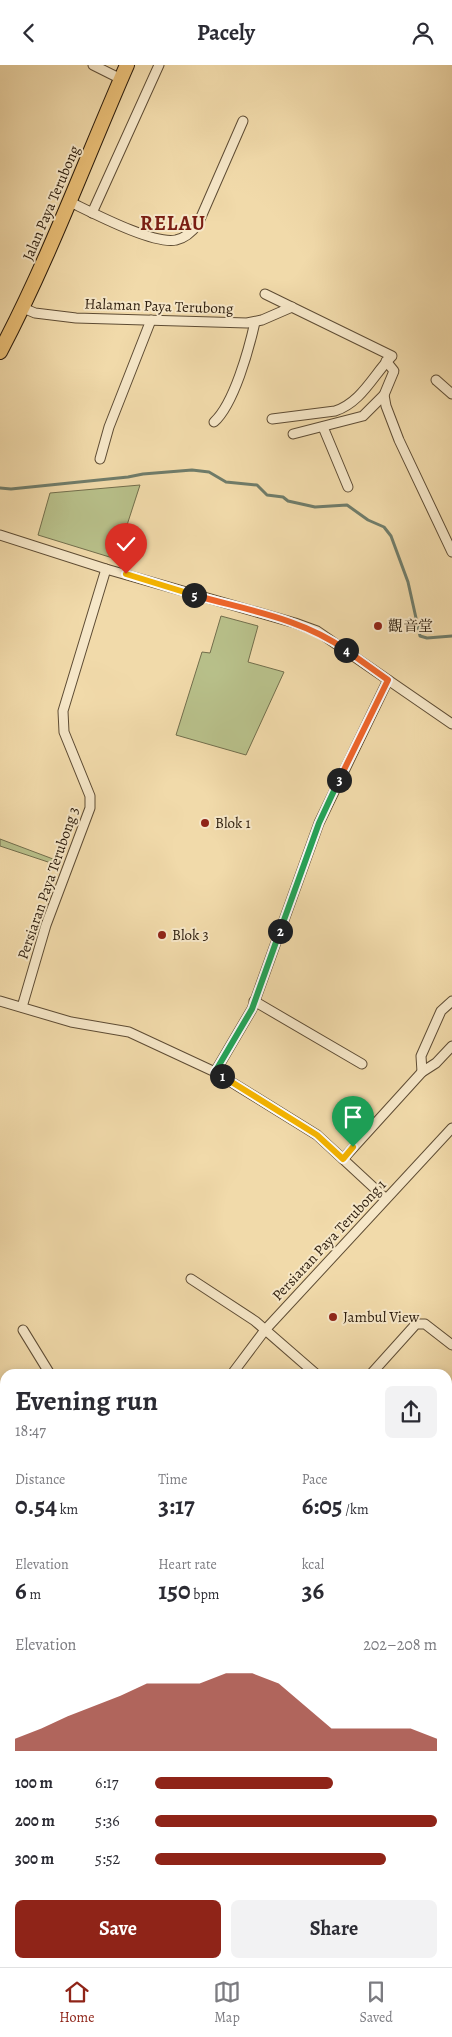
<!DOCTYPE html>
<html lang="en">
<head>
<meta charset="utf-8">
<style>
  body { margin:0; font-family:Alegreya,"Noto Serif SC",serif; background:#f2f2f3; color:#2b2b33; height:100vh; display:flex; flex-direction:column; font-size:19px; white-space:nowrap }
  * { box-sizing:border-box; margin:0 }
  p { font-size:16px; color:#7c7c81 }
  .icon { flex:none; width:28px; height:28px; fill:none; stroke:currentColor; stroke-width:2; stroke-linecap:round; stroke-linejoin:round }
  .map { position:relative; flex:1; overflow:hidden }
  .details { position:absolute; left:0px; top:1304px; width:452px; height:599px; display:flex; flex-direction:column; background:#fff; border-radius:15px 15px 0 0; box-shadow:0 2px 8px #0003 }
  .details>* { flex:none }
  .pin { position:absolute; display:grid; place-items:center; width:42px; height:42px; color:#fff; margin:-51px -21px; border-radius:50% 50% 50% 0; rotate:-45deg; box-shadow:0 0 5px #0007 }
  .pin .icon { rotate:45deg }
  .km { position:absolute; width:25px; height:25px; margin:-12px; border-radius:50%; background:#222; color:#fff; font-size:14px; line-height:25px; text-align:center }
  .round { display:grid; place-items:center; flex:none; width:52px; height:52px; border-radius:8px; background:#f2f2f3 }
  .overview { display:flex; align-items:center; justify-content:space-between; height:85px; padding:0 15px }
  h1 { font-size:28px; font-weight:600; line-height:38px }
  .figures { display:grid; grid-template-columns:repeat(3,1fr); gap:8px; height:85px; padding:5px 15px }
  .figures div { display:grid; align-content:center }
  .figures b { font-size:25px; font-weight:600 }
  .figures small { font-size:14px; font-weight:400 }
  .figures p { font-size:14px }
  .chart { height:140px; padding:10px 15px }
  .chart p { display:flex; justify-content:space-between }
  .chart svg { width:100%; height:90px; margin-top:5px; fill:#8f2418; opacity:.7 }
  .cta { display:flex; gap:10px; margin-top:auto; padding:10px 15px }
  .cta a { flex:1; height:58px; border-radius:8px; background:#8f2418; color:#fff; font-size:20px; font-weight:600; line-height:58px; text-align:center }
  .cta a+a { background:#f2f2f3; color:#2b2b33 }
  ul { padding:0 15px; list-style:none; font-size:16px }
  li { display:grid; grid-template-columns:80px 60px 1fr; align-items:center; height:38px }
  li i { height:12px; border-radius:6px; background:#8f2418 }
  header { display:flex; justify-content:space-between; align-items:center; height:65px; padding:0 15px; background:#fff; font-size:22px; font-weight:600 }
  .dock { display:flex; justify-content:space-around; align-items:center; height:70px; border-top:1px solid #e1e1e2; background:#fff; font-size:14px; color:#7c7c81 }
  .dock a { display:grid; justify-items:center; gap:2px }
  .dock .selected { color:#8f2418 }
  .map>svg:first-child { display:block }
  .green { fill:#b8c08a; stroke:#726e4c }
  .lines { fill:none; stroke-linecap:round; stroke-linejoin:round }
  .stream { stroke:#6f7c6a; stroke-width:3 }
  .street-casing { stroke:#5e4c34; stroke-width:11 }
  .secondary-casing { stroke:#2d1d0d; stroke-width:14 }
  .primary-casing { stroke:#2d1d0d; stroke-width:16 }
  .street { stroke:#f6e7c8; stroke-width:9 }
  .secondary { stroke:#f6e7c8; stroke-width:12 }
  .primary { stroke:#e8bd75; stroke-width:14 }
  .split-1-casing { stroke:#fff; stroke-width:10 }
  .split-2-casing { stroke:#fff; stroke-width:10 }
  .split-3-casing { stroke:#fff; stroke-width:10 }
  .split-4-casing { stroke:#fff; stroke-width:10 }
  .split-5-casing { stroke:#fff; stroke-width:10 }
  .split-6-casing { stroke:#fff; stroke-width:10 }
  .split-1 { stroke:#f5b400; stroke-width:6 }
  .split-2 { stroke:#22a559; stroke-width:6 }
  .split-3 { stroke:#22a559; stroke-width:6 }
  .split-4 { stroke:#f0652b; stroke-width:6 }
  .split-5 { stroke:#f0652b; stroke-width:6 }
  .split-6 { stroke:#f5b400; stroke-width:6 }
  .poi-dot { fill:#8f2418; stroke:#f6e7c8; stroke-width:2 }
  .labels { text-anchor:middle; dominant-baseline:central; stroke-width:4; stroke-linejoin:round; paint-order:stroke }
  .street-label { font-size:15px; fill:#2d1d0d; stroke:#f6e7c8 }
  .poi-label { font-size:15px; fill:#2d1d0d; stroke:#f6e7c8; text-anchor:start }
  .district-label { font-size:20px; font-weight:bold; letter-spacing:1px; fill:#7a1f14; stroke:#f6e7c8 }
</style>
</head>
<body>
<header><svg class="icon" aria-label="back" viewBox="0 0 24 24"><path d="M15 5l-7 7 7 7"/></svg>Pacely<svg class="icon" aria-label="person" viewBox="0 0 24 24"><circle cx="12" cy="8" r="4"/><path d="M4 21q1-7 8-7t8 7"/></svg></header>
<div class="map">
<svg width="452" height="1902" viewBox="0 0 452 1902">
  <rect width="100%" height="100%" fill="#f1daaa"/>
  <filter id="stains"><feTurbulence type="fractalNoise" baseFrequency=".004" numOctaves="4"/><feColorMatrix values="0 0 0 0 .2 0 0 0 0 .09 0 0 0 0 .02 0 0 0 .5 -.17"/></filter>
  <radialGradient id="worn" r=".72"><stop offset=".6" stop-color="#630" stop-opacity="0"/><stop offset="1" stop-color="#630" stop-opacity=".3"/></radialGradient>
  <!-- green -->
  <g class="green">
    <path d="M 140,420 L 116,494 L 38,470 L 50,428 Z"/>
    <path d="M 221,551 L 258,561 L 248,597 L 284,607 L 246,690 L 176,670 L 202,587 L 210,588 Z"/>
    <path d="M 0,774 L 61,797 L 60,801 L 0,781 Z"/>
    <path d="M 452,1702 L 452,1902 L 444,1902 L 442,1898 L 448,1898 L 448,1707 Z"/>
  </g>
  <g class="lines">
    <!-- stream -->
    <path class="stream" d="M 0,423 L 11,424 L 128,412 L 143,409 L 192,405 L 209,407 L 226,417 L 257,420 L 267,430 L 283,432 L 288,436 L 315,442 L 347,440 L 368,455 L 384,462 L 391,471 L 408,517 L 420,571 L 427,573 L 452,571"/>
    <!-- street casing -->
    <g class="street-casing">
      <g id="street">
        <path d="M 93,0 L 121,14"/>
        <path d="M 70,137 C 93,148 154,180 176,175 C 186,173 192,167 198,159 L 243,56"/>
        <path d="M 92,148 L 159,0"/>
        <path d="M 265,229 L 392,291 C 373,310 362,337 335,346 L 272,354"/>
        <path d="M 23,243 L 35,248 L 76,253 L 247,258 L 262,255 L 292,242"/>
        <path d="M 436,315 L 452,329"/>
        <path d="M 384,330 L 386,341 L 399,375 L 452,487"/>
        <path d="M 214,357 C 234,339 249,284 255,257"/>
        <path d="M 323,362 L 348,422"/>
        <path d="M 293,369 L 363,351 L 384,330 L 394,306 L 386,296"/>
        <path d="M 100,394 L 109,362 L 151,255"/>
        <path d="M 0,470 L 106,504 L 295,558 L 317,566 L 452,659"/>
        <path d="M 0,936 L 71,957 L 129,967 L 215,1007 L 317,1070 L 385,1133"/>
        <path d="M 254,936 L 362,999"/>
        <path d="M 22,942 L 46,860 L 90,743 L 90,731 L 64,667 L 63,646 L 106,504"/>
        <path d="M 215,1007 L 252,944 L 319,758 L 388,615"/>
        <path d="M 422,1007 L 421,991 L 441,946 L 452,936"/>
        <path d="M 343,1094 L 422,1007 L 436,998 L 452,981"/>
        <path d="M 191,1214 L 255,1256 L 316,1309"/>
        <path d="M 23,1265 L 50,1309"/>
        <path d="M 232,1309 L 265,1265 L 452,1063"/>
        <path d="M 371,1309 L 416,1259 L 425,1259 L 452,1280"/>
        <path d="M 448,1560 L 452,1563"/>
        <path d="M 0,1603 L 5,1606"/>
        <path d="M 0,1622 L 5,1614"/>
        <path d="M 0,1721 L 5,1723"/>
        <path d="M 0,1842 L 5,1845"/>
        <path d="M 124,1898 L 134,1902"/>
        <path d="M 284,1902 L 286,1898"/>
      </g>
    </g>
    <!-- secondary casing -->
    <g class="secondary-casing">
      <g id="secondary">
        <path d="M 448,1684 L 452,1678"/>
        <path d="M 422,1898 L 424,1902"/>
      </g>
    </g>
    <!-- primary casing -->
    <g class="primary-casing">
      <g id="primary">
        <path d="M 0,287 C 49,194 85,96 127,0"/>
        <path d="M 0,1883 L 5,1886"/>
        <path d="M 0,1898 L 9,1902"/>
        <path d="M 25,1898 L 35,1902"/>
      </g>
    </g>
    <!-- street -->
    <use href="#street" class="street"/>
    <!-- secondary -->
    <use href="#secondary" class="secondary"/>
    <!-- primary -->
    <use href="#primary" class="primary"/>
  </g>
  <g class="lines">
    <!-- split-1 casing -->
    <g class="split-1-casing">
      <path id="split-1" d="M 222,1011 L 317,1070 L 343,1094 L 353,1082"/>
    </g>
    <!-- split-2 casing -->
    <g class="split-2-casing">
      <path id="split-2" d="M 222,1011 L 215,1007 L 252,944 L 280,866"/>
    </g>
    <!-- split-3 casing -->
    <g class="split-3-casing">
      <path id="split-3" d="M 280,866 L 319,758 L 339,715"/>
    </g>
    <!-- split-4 casing -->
    <g class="split-4-casing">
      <path id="split-4" d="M 339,715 L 388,615 L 346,585"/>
    </g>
    <!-- split-5 casing -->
    <g class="split-5-casing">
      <path id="split-5" d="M 194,530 C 246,545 301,553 346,585"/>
    </g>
    <!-- split-6 casing -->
    <g class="split-6-casing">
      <path id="split-6" d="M 126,509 L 194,530"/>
    </g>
    <!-- split-1 -->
    <use href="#split-1" class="split-1"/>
    <!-- split-2 -->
    <use href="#split-2" class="split-2"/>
    <!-- split-3 -->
    <use href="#split-3" class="split-3"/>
    <!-- split-4 -->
    <use href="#split-4" class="split-4"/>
    <!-- split-5 -->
    <use href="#split-5" class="split-5"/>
    <!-- split-6 -->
    <use href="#split-6" class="split-6"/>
  </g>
  <!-- markers -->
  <g class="poi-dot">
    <circle cx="378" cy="561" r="5"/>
    <circle cx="205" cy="758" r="5"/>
    <circle cx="162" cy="870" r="5"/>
    <circle cx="333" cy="1252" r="5"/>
  </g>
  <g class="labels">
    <!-- street labels -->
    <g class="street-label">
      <text transform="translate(51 138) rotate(-67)">Jalan Paya Terubong</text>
      <text transform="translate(159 241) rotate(2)">Halaman Paya Terubong</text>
      <text transform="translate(48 818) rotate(-71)">Persiaran Paya Terubong 3</text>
      <text transform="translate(329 1175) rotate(-47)">Persiaran Paya Terubong 1</text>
    </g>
    <!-- poi labels -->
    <g class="poi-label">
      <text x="388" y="561">觀音堂</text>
      <text x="215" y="758">Blok 1</text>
      <text x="172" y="870">Blok 3</text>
      <text x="343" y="1252">Jambul View</text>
    </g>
    <!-- district labels -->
    <g class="district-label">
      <text x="173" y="158">RELAU</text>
    </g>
  </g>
  <rect width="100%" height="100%" filter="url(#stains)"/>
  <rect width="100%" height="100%" fill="url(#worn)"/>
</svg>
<div class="pin" style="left:353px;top:1082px;background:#1e9e55"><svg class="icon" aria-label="arrive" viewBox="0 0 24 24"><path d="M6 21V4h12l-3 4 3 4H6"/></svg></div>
<div class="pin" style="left:126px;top:509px;background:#d93025"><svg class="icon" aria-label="check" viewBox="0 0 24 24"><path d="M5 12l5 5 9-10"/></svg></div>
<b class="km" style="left:222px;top:1011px">1</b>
<b class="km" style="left:280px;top:866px">2</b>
<b class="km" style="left:339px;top:715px">3</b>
<b class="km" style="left:346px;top:585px">4</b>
<b class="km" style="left:194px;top:530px">5</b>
<section class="details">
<div class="overview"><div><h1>Evening run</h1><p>18:47</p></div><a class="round"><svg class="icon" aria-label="share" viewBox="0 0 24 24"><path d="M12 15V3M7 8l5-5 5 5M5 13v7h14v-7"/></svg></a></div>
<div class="figures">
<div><p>Distance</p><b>0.54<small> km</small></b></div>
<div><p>Time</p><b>3:17</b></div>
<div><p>Pace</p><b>6:05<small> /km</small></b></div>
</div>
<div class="figures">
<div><p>Elevation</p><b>6<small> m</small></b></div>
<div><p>Heart rate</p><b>150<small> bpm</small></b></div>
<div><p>kcal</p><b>36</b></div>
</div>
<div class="chart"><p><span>Elevation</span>202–208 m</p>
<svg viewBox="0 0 160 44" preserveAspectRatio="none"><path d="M0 44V38L10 33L20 27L30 22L40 17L50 11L60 11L70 11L80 6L90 6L100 11L110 22L120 33L130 33L140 33L150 33L160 38V44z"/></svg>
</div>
<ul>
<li><b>100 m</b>6:17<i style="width:63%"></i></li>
<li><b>200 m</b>5:36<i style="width:100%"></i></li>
<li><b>300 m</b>5:52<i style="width:82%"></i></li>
</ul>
<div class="cta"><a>Save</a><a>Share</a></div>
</section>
</div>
<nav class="dock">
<a class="selected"><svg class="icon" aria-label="home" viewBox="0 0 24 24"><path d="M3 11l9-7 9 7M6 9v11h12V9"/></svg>Home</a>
<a><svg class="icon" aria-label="map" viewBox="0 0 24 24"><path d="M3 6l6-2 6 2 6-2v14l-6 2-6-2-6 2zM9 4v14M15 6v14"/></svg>Map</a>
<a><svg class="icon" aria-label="saved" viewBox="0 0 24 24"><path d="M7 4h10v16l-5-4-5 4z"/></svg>Saved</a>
</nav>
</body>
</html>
